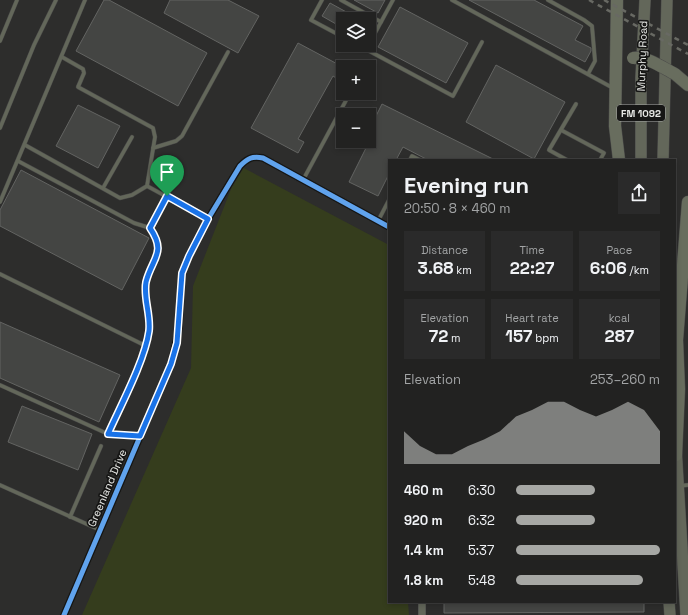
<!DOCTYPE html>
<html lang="en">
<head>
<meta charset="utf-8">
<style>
  body { margin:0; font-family:"Space Grotesk",sans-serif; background:#2a2a2a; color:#f1f3f6; height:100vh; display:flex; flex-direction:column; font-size:15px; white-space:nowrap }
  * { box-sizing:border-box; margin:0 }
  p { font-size:13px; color:#a2a4a5 }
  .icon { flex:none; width:22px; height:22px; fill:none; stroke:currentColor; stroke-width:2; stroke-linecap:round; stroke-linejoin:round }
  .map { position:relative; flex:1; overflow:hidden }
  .details { position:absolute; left:388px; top:159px; width:288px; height:444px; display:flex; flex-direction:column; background:#222221; border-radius:0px; box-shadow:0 2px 6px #0003,0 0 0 1px #3f3f3f }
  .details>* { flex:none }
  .fabs { position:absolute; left:336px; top:12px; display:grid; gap:8px }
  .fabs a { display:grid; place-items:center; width:40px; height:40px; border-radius:0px; background:#222221; box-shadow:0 2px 6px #0003,0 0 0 1px #3f3f3f; font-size:20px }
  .pin { position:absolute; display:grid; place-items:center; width:34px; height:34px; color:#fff; margin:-41px -17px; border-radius:50% 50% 50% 0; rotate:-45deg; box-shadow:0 0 4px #0007 }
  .pin .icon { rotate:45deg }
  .round { display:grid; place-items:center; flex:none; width:42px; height:42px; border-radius:0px; background:#2a2a2a }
  .head { display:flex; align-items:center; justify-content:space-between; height:68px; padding:0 16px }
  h1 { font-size:22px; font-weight:700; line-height:30px }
  .stats { display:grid; grid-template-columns:repeat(3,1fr); gap:6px; height:68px; padding:4px 16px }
  .stats div { display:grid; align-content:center; border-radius:0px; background:#2a2a2a; text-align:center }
  .stats b { font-size:17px; font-weight:700 }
  .stats small { font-size:11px; font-weight:400 }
  .stats p { font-size:11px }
  .chart { height:112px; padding:8px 16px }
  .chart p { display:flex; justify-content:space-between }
  .chart svg { width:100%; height:72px; margin-top:4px; fill:#a6a7a4; opacity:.7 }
  ul { padding:0 16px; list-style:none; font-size:13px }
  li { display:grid; grid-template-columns:64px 48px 1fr; align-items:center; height:30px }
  li i { height:10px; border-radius:5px; background:#a6a7a4 }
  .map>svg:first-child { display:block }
  .green { fill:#353d1d }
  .building { fill:#444543; stroke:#636462 }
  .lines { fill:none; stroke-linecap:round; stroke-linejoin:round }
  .lane-casing { stroke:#4b4b4a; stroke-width:4.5 }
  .street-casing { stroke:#4b4b4a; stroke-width:8 }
  .primary-casing { stroke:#4b4b4a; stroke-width:12 }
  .highway-casing { stroke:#4b4b4a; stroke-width:13 }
  .lane { stroke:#63675a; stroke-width:3.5 }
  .street { stroke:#63675a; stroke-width:7 }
  .primary { stroke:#63675a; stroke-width:11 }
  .highway { stroke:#686d5e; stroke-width:12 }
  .rail { stroke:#686963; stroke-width:2.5; stroke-dasharray:5 5; stroke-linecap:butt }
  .highway-bridge-casing { stroke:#4b4b4a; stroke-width:13; stroke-linecap:butt }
  .highway-bridge { stroke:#686d5e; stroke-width:12 }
  .cycleway-casing { stroke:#161615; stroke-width:8 }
  .cycleway { stroke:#60a3ed; stroke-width:5 }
  .route-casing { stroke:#fff; stroke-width:8 }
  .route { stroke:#1a73e8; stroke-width:5 }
  .labels { text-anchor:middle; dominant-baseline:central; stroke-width:3.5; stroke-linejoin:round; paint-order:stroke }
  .shield { fill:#161615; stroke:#a8a9a7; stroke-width:1 }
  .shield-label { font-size:10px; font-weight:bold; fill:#e7e8e5 }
  .street-label { font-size:11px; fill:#e7e8e5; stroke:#161615 }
</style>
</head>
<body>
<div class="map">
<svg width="688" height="615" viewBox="0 0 688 615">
  <rect width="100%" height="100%" fill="#2d2d2c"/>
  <!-- green -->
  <path class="green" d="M 240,166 L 389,245 L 389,602 L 408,602 L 409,615 L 82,615 L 191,368 L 193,286 Z"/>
  <!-- building -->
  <g class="building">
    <path d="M 104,0 L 109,0 L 207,53 L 178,106 L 76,51 Z"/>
    <path d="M 170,0 L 228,0 L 259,16 L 238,53 L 164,13 Z"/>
    <path d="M 354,0 L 385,0 L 378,13 Z"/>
    <path d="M 469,0 L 534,0 L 583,26 L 575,40 L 591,48 L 591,51 L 585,62 Z"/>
    <path d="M 330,3 L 359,19 L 343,19 L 343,28 L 322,16 Z"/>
    <path d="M 400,7 L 468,43 L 446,83 L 378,47 Z"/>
    <path d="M 298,43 L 343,67 L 343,73 L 339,80 L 333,76 L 298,139 L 304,142 L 298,153 L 251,128 Z"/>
    <path d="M 496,65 L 565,102 L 534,159 L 466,122 Z"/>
    <path d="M 382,104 L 495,160 L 428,160 L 403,147 L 396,160 L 389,160 L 389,174 L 378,196 L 349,182 L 375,130 L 370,128 Z"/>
    <path d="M 78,105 L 120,126 L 98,168 L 56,146 Z"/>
    <path d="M 21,170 L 149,238 L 122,290 L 0,226 L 0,210 Z"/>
    <path d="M 0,322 L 120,375 L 99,422 L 0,378 Z"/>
    <path d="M 22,406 L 92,434 L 78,470 L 8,442 Z"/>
    <path d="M 444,602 L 644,602 L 644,612 L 444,613 Z"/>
  </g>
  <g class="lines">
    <!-- lane casing -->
    <g class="lane-casing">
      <g id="lane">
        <path d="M 322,0 L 311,20 L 343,37"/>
        <path d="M 341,0 L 381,22"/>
        <path d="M 452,0 L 613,88"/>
        <path d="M 548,0 L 584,20 L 592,26 L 595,61 L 588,74"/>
        <path d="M 0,41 L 17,0"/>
        <path d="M 369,44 L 393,0"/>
        <path d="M 358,45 L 453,96 L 482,42"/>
        <path d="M 0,128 L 34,45 L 56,0"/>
        <path d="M 561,130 L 604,153 L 600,160"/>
        <path d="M 25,145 L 120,198 L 132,195 L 147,186 L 155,137 L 153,128 L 78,87 L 84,73 L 83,69 L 62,57"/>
        <path d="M 153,148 L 176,141 L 182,136 L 228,52"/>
        <path d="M 410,160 L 412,156 L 420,160"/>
        <path d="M 567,160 L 549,150 L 576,104"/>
        <path d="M 18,161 L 134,223 L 150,228"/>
        <path d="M 303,180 L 350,93"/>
        <path d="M 147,186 L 208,219"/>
        <path d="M 103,188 L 132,137"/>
        <path d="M 0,202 L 85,0"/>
        <path d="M 378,221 L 389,200"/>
        <path d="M 0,274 L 146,346"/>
        <path d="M 0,385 L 108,434 L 140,436"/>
        <path d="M 108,434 C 121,405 145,360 149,331 C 151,315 143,297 146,282 C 152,258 167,253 150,228 L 167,197"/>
        <path d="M 0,485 L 100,530"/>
        <path d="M 679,486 L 688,485"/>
        <path d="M 70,517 L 101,446"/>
      </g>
    </g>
    <!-- street casing -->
    <g class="street-casing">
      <g id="street">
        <path d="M 422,602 L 422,615"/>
        <path d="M 64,615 L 171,364 L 179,328 L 182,273 L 189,256 L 208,219 L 240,166 C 248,158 252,156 263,158 L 389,227"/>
      </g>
    </g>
    <!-- primary casing -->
    <g class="primary-casing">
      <g id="primary">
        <path d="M 641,160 L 641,78 L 645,0"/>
        <path d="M 663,160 L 667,0"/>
        <path d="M 676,447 L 686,615"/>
        <path d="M 669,602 L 670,615"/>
      </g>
    </g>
    <!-- highway casing -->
    <g class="highway-casing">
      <g id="highway">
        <path d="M 617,0 L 615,126 L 619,160"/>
        <path d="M 675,74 L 688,85"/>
        <path d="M 676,455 L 679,389 L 677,340 L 688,202"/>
      </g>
    </g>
    <!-- lane -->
    <use href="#lane" class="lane"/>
    <!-- street -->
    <use href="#street" class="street"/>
    <!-- primary -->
    <use href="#primary" class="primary"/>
    <!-- highway -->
    <use href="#highway" class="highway"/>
    <!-- rail -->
    <g class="rail">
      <path d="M 589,0 L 688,54"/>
      <path d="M 604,0 L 688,45"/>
    </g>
    <!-- highway-bridge casing -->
    <g class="highway-bridge-casing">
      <path id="highway-bridge" d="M 633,58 C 647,56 663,68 675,74"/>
    </g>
    <!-- highway-bridge -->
    <use href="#highway-bridge" class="highway-bridge"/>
    <!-- cycleway casing -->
    <g class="cycleway-casing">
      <path id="cycleway" d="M 64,615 L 171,364 L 179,328 L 182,273 L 189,256 L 208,219 L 240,166 C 248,158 252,156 263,158 L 389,227"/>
    </g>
    <!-- cycleway -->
    <use href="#cycleway" class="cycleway"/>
  </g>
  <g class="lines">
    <!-- route casing -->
    <g class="route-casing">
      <path id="route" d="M 167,196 L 208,219 L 189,256 L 182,273 L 177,343 L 171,364 L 140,436 L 108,434 C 121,405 145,360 149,331 C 151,315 143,297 146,282 C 152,258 167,253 150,228 Z"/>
    </g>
    <!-- route -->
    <use href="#route" class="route"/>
  </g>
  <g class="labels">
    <!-- shield labels -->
    <rect class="shield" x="617" y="105" width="48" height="16" rx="3"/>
    <g class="shield-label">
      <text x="641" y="113">FM 1092</text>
    </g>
    <!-- street labels -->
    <g class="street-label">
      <text transform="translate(642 56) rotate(-88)">Murphy Road</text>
      <text transform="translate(107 488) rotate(-67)">Greenland Drive</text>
    </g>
  </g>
</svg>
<div class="fabs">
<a><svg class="icon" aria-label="layers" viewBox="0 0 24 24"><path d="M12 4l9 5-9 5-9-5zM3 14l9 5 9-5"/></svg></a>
<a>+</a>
<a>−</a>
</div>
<div class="pin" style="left:167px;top:196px;background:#1e9e55"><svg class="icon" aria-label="arrive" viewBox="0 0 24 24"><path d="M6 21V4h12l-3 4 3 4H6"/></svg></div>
<section class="details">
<div class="head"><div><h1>Evening run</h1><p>20:50 · 8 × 460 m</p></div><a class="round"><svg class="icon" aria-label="share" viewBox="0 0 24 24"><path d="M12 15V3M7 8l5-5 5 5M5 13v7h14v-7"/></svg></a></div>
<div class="stats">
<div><p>Distance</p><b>3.68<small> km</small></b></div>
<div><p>Time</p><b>22:27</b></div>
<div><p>Pace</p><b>6:06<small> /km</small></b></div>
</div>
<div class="stats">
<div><p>Elevation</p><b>72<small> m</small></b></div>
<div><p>Heart rate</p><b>157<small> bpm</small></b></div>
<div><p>kcal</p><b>287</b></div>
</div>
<div class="chart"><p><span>Elevation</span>253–260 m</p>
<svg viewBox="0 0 160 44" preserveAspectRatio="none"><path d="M0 44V24L10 33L20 38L30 38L40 33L50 29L60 24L70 15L80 11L90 6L100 6L110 11L120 15L130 11L140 6L150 11L160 24V44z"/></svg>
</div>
<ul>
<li><b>460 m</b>6:30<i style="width:55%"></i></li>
<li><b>920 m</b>6:32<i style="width:55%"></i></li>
<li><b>1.4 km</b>5:37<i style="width:100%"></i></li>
<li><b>1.8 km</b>5:48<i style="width:88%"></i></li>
</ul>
</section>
</div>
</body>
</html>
